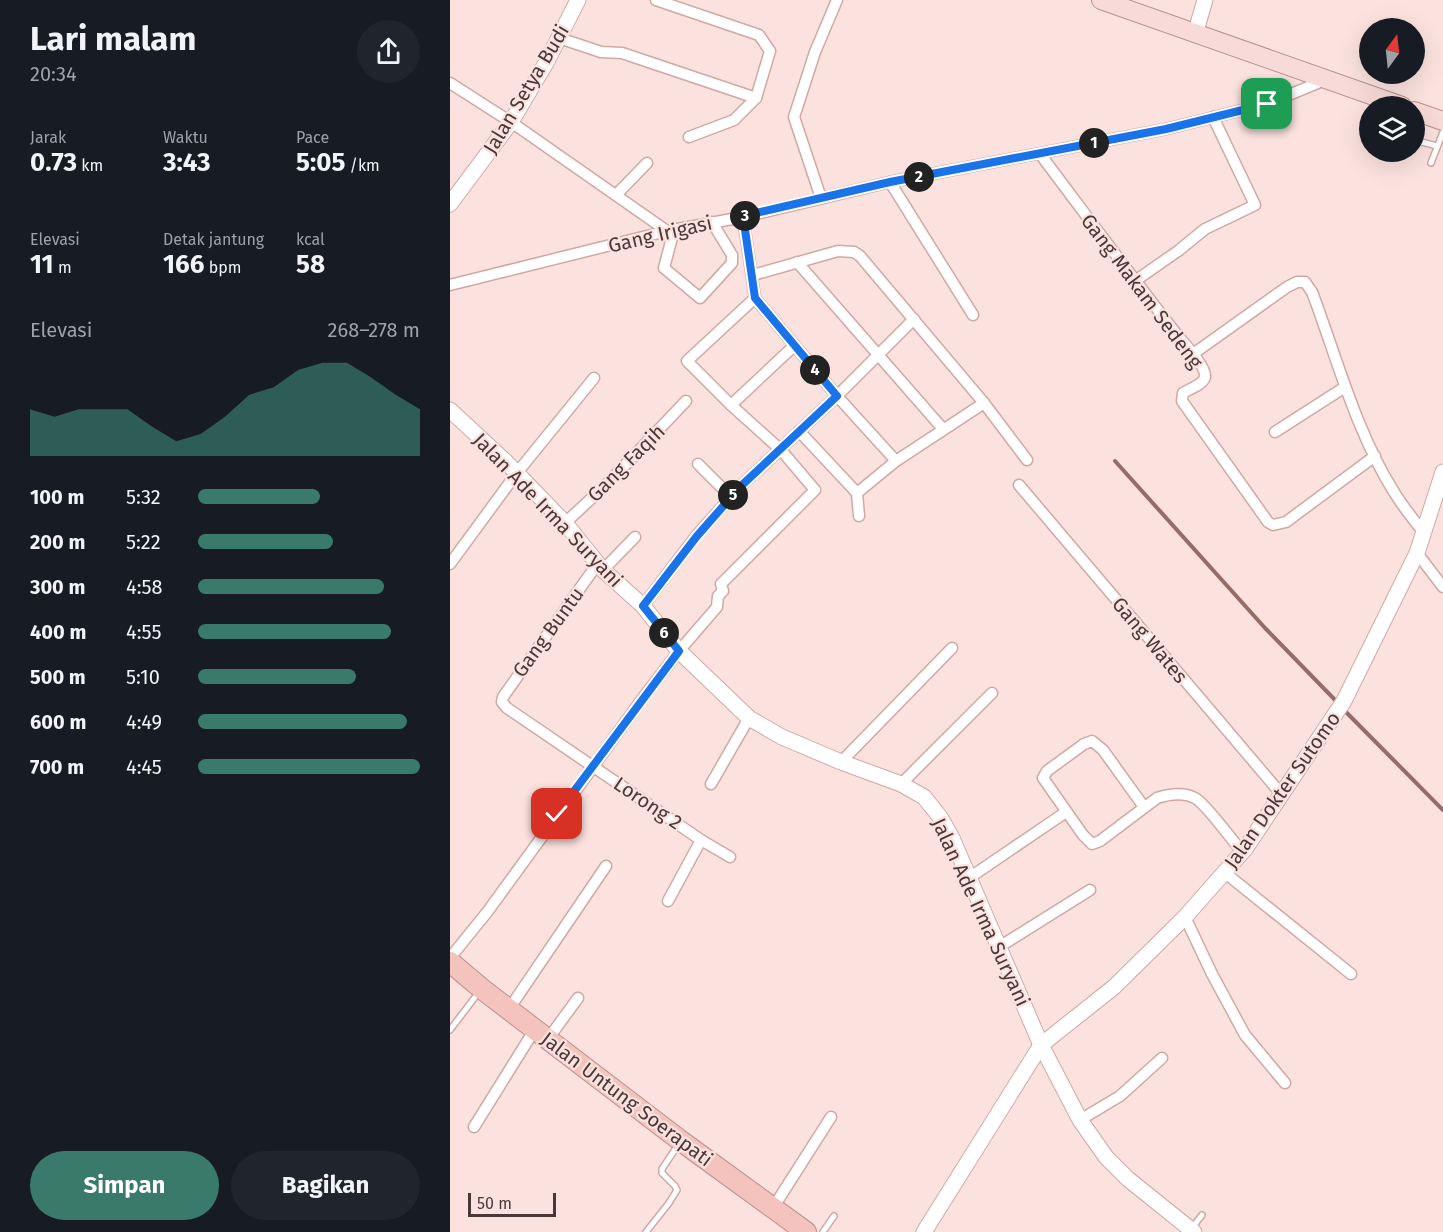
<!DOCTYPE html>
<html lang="id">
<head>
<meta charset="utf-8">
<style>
  body { margin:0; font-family:"Fira Sans",sans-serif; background:#20242c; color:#f1f3f6; height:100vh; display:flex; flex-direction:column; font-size:22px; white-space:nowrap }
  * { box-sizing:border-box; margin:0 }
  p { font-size:20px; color:#9ea1a6 }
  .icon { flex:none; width:33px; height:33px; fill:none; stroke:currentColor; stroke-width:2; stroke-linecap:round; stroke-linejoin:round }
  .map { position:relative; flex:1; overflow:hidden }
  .drawer { display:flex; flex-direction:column; background:#171b24; width:450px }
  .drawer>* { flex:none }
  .needle { width:39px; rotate:15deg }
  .tools { position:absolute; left:909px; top:18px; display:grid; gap:12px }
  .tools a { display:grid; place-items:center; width:66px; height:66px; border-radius:50%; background:#171b24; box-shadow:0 6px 24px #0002; font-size:30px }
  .scale { position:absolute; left:18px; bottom:15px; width:88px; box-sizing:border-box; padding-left:6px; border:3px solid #493837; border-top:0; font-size:16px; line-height:21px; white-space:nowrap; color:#493837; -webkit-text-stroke:4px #fbe2df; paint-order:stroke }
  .pin { position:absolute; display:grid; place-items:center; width:51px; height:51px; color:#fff; margin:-26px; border-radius:12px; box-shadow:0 3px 9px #0006 }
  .km { position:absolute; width:30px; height:30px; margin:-15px; border-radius:50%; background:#222; color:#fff; font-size:16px; line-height:30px; text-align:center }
  .round { display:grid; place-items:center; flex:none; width:63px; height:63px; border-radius:32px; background:#20242c }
  .head { display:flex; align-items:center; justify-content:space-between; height:102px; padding:0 30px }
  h1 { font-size:33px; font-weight:700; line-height:45px }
  .stats { display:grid; grid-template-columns:repeat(3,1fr); gap:9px; height:102px; padding:6px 30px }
  .stats div { display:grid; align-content:center }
  .stats b { font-size:26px; font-weight:700 }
  .stats small { font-size:16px; font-weight:400 }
  .stats p { font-size:16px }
  .chart { height:168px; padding:12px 30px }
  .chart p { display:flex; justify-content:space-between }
  .chart svg { width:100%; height:108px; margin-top:6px; fill:#397a6a; opacity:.7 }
  .action { display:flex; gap:12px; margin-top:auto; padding:12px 30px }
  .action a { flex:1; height:69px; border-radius:36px; background:#397a6a; color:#fff; font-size:24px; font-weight:700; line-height:69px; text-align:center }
  .action a+a { background:#20242c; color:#f1f3f6 }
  ul { padding:0 30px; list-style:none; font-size:20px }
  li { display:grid; grid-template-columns:96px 72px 1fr; align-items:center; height:45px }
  li i { height:15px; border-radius:8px; background:#397a6a }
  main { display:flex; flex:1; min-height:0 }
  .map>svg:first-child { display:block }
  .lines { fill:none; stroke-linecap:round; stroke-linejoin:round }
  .stream { stroke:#966c68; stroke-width:4 }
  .lane-casing { stroke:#d0a8a4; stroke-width:8 }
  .street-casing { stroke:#d0a8a4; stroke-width:13 }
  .secondary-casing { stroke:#d0a8a4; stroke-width:17 }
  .primary-casing { stroke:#b8928f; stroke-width:20 }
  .highway-casing { stroke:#b8928f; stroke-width:22 }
  .lane { stroke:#fff; stroke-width:5 }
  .street { stroke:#fff; stroke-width:10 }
  .secondary { stroke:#fff; stroke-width:15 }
  .primary { stroke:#f8dbd8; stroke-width:18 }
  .highway { stroke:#f4c3be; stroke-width:20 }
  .route-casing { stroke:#fff; stroke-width:12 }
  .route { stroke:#1a73e8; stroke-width:8 }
  .labels { text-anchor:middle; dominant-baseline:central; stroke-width:4.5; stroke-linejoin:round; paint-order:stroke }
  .street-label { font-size:20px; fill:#493837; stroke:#fbe2df }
</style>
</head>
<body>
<main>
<section class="drawer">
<div class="head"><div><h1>Lari malam</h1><p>20:34</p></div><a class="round"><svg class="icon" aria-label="share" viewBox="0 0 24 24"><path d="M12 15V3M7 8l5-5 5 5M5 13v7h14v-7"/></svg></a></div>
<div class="stats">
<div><p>Jarak</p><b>0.73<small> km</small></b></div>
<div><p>Waktu</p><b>3:43</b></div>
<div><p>Pace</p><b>5:05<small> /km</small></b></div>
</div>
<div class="stats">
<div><p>Elevasi</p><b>11<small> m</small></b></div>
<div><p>Detak jantung</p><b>166<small> bpm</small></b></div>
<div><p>kcal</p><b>58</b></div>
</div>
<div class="chart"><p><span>Elevasi</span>268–278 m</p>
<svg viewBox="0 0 160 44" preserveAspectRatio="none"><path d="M0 44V25L10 28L20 25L30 25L40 25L50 32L60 38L70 35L80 28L90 19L100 16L110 9L120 6L130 6L140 12L150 19L160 25V44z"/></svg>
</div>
<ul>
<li><b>100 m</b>5:32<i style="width:55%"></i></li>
<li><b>200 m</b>5:22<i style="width:61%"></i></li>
<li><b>300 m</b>4:58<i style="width:84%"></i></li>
<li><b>400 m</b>4:55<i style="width:87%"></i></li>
<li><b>500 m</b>5:10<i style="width:71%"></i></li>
<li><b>600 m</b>4:49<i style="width:94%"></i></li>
<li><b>700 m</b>4:45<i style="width:100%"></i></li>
</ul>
<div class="action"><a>Simpan</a><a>Bagikan</a></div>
</section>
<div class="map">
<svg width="993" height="1232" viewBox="0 0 993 1232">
  <rect width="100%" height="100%" fill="#fbe2df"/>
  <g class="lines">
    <!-- stream -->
    <g class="stream">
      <path d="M 665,461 L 815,628 L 888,703"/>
      <path d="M 893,709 L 993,810"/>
    </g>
    <!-- lane casing -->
    <g class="lane-casing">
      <g id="lane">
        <path d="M 964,140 L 987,146"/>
        <path d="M 981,163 L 993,132"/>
        <path d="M 0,1030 L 29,992"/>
        <path d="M 742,1228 L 752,1215"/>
        <path d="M 196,1232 L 219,1203 L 227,1190 L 225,1186 L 212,1173 L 212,1169 L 228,1145"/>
        <path d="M 373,1232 L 384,1216"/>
      </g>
    </g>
    <!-- street casing -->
    <g class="street-casing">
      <g id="street">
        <path d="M 206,0 L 309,35 L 320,51 L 306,98 L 284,120 L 239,137"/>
        <path d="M 109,38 L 151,52 L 172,53 L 306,98"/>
        <path d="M 0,83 L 61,122 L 217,231"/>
        <path d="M 590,154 C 636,215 681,276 728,336 C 734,343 757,368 755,377 C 753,385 739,389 733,393 L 732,401 L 818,522 L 823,525 L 836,522 L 925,456"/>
        <path d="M 440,182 L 523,315"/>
        <path d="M 166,195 L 197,163"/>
        <path d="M 371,198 L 344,117 L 365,52 L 387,0"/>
        <path d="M 293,217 L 305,298 L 387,396 L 446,461"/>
        <path d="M 224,230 L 214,268 L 250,298 L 282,263 L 282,255 L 262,222"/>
        <path d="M 347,262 L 493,429"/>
        <path d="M 303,275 L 388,251 L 404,252 L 410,256 L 534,403 L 446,461 L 407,493 L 349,431"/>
        <path d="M 685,281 L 728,251 L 755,229 L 805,205 L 763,117"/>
        <path d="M 0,285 L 217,231 L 293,217 L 440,182 L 716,129 L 817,104 L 875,80"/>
        <path d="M 743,354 L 837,287 L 847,282 L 855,282 L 862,292 C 887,358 906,432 944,492 C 953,507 964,520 974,533"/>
        <path d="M 534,403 L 577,460"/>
        <path d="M 281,405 L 344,346"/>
        <path d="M 825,432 L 895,387"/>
        <path d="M 248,464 L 281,497"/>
        <path d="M 569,485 L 832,795"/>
        <path d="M 407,493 L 409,516"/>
        <path d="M 115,523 L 158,483 L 236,401"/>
        <path d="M 967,553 L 993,587"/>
        <path d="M 148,563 L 53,697 L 52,702 L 57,708 L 251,840 L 218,901"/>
        <path d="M 0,564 L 66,474 L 144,378"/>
        <path d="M 153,570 L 185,537"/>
        <path d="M 193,606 L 247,535 L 291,486 L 387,396 L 464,319"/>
        <path d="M 391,762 L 502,648"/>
        <path d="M 261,784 L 299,718"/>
        <path d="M 451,784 L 542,693"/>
        <path d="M 694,807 L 653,750 L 642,741 L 634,744 L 597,771 L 593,778 L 633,835 L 642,844 L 650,841 L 707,798 C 719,794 733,792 745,798 C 755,803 783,841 792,852"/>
        <path d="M 251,840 L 280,857"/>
        <path d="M 774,872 L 901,974"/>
        <path d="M 519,878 L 616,812"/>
        <path d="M 735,917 L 762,974 L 795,1035 L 835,1083"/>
        <path d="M 549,947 L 640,890"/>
        <path d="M 0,958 L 38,911 L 193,698 L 229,651 L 267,607 L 268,596 L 273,591 L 271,584 L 365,490 L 331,450 L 281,405 L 237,361 L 305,298"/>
        <path d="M 59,1009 L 156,866"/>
        <path d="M 98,1039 L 128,998"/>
        <path d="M 630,1120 L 670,1096 L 712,1058"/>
        <path d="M 24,1127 L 85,1029"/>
        <path d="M 323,1208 L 381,1117"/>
      </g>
    </g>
    <!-- secondary casing -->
    <g class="secondary-casing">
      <g id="secondary">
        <path d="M 745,34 L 755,0"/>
        <path d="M 0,204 L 61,122 L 96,63 L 128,0"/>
        <path d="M 0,410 L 55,461 L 115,523 L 153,570 L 193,606 L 229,651 L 299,718 L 332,737 L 391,762 L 451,784 L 474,797 L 490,817 L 502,838 L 591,1045 L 630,1120 L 656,1157 L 678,1179 L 744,1232"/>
        <path d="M 474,1232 L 591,1045 L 664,987 L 735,917 L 795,849 L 894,701 L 967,553 L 993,472"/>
      </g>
    </g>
    <!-- primary casing -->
    <g class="primary-casing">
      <g id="primary">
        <path d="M 651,0 L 952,106"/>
        <path d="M 964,111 L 993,121"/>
      </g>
    </g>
    <!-- highway casing -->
    <g class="highway-casing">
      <path id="highway" d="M 0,962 L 32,989 L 231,1141 L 356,1232"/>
    </g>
    <!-- lane -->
    <use href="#lane" class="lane"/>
    <!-- street -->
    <use href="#street" class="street"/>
    <!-- secondary -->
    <use href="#secondary" class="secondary"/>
    <!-- primary -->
    <use href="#primary" class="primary"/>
    <!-- highway -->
    <use href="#highway" class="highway"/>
  </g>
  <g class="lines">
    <!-- route casing -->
    <g class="route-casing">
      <path id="route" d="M 107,814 L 229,651 L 193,606 L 247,536 L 291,486 L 387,396 L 305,298 L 293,216 L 440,182 L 716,129 L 817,104"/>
    </g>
    <!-- route -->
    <use href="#route" class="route"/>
  </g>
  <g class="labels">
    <!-- street labels -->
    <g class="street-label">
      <text transform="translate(76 89) rotate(-59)">Jalan Setya Budi</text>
      <text transform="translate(210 234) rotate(-13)">Gang Irigasi</text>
      <text transform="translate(692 291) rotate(53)">Gang Makam Sedeng</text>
      <text transform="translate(176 463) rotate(-45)">Gang Faqih</text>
      <text transform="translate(98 510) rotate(46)">Jalan Ade Irma Suryani</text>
      <text transform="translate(98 632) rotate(-54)">Gang Buntu</text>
      <text transform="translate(700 640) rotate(50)">Gang Wates</text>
      <text transform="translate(832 790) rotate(-55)">Jalan Dokter Sutomo</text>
      <text transform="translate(198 803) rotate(34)">Lorong 2</text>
      <text transform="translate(531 912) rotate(65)">Jalan Ade Irma Suryani</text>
      <text transform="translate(177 1099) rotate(37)">Jalan Untung Soerapati</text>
    </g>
  </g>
</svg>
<div class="tools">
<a><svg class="needle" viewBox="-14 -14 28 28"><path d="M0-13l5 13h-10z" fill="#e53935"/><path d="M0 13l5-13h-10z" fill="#9ea1a6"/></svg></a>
<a><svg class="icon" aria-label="layers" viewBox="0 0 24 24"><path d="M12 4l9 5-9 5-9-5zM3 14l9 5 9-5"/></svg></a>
</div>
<div class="scale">50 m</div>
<div class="pin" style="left:817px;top:104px;background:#1e9e55"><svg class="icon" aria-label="arrive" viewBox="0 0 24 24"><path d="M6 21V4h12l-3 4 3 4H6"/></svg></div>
<div class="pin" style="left:107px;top:814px;background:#d93025"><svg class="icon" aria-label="check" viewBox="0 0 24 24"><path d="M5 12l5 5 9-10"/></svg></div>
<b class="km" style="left:644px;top:143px">1</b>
<b class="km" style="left:469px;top:177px">2</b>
<b class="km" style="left:295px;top:216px">3</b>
<b class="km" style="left:365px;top:370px">4</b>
<b class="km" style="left:283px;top:495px">5</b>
<b class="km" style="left:214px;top:633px">6</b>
</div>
</main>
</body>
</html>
